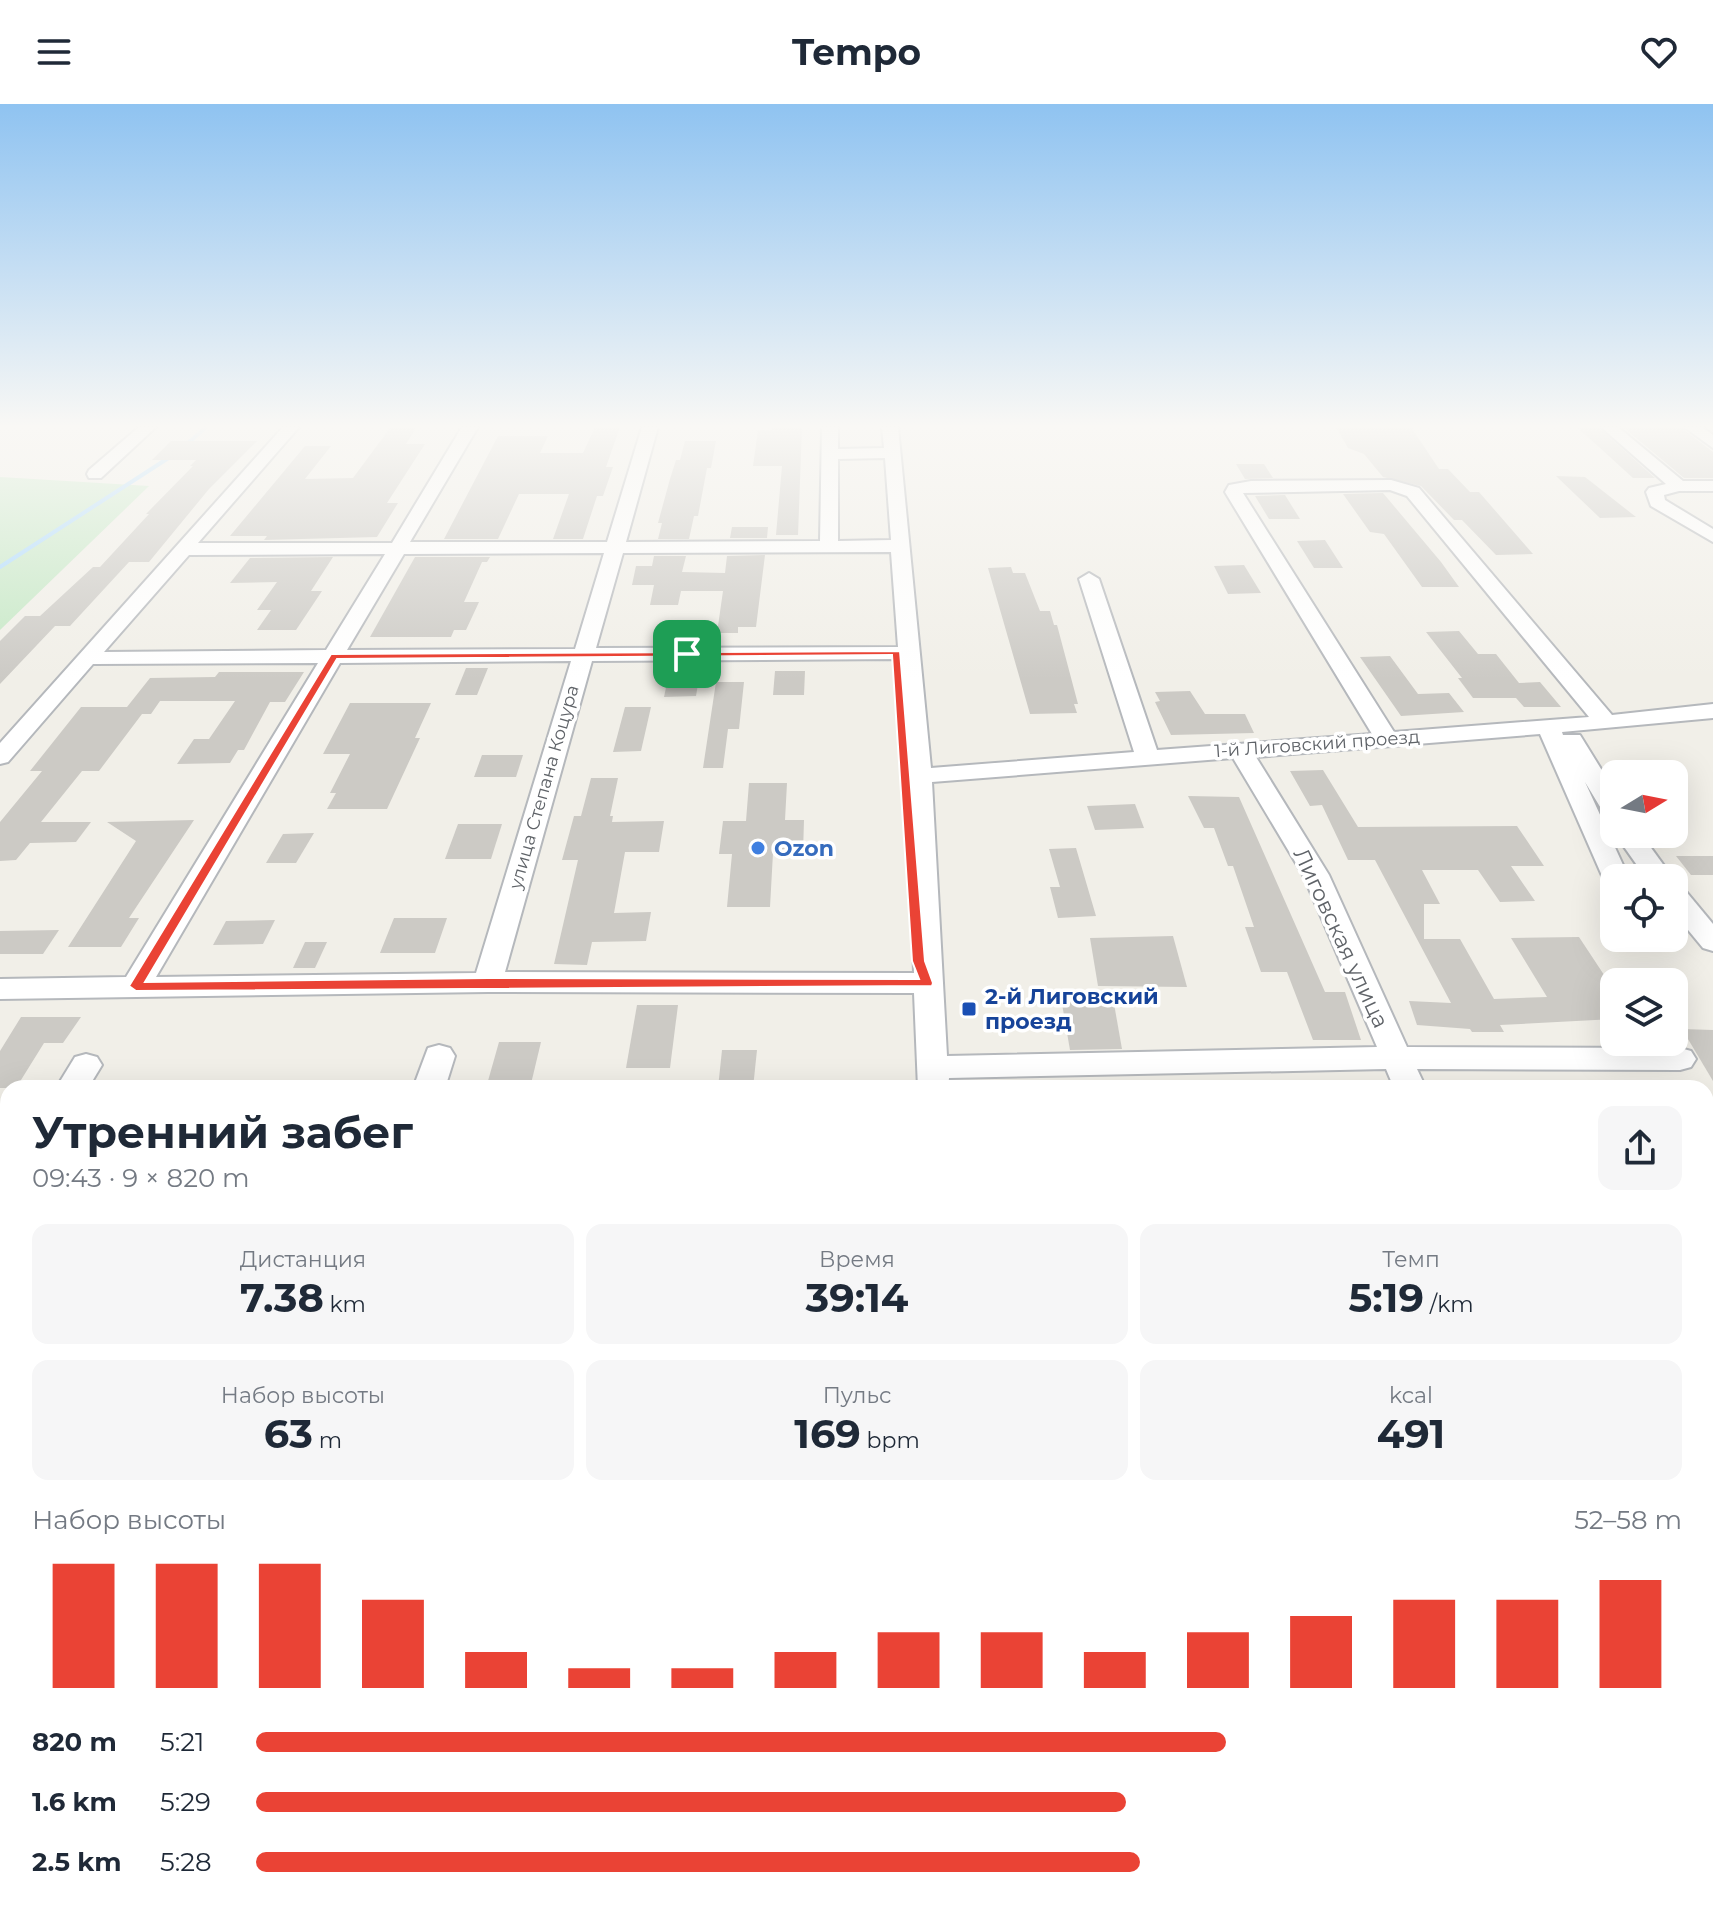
<!DOCTYPE html>
<html lang="ru">
<head>
<meta charset="utf-8">
<style>
  body { margin:0; font-family:Montserrat,sans-serif; background:#f6f6f7; color:#1f2937; height:100vh; display:flex; flex-direction:column; font-size:30px; white-space:nowrap }
  * { box-sizing:border-box; margin:0 }
  p { font-size:26px; color:#747a83 }
  .icon { flex:none; width:44px; height:44px; fill:none; stroke:currentColor; stroke-width:2; stroke-linecap:round; stroke-linejoin:round }
  .map { position:relative; flex:1; overflow:hidden }
  .drawer { position:absolute; left:0px; top:976px; width:1714px; height:828px; display:flex; flex-direction:column; background:#fff; border-radius:24px 24px 0 0; box-shadow:0 8px 32px #0002 }
  .drawer>* { flex:none }
  .needle { width:52px; rotate:80deg }
  .tools { position:absolute; left:1600px; top:656px; display:grid; gap:16px }
  .tools a { display:grid; place-items:center; width:88px; height:88px; border-radius:16px; background:#fff; box-shadow:0 8px 32px #0002; font-size:40px }
  .pin { position:absolute; display:grid; place-items:center; width:68px; height:68px; color:#fff; margin:-34px; border-radius:16px; box-shadow:0 4px 12px #0006 }
  .round { display:grid; place-items:center; flex:none; width:84px; height:84px; border-radius:16px; background:#f6f6f7 }
  .overview { display:flex; align-items:center; justify-content:space-between; height:136px; padding:0 32px }
  h1 { font-size:44px; font-weight:700; line-height:60px }
  .stats { display:grid; grid-template-columns:repeat(3,1fr); gap:12px; height:136px; padding:8px 32px }
  .stats div { display:grid; align-content:center; border-radius:16px; background:#f6f6f7; text-align:center }
  .stats b { font-size:40px; font-weight:700 }
  .stats small { font-size:22px; font-weight:400 }
  .stats p { font-size:22px }
  .chart { height:224px; padding:16px 32px }
  .chart p { display:flex; justify-content:space-between }
  .chart svg { width:100%; height:144px; margin-top:8px; stroke:#ea4335; stroke-width:6 }
  ul { padding:0 32px; list-style:none; font-size:26px }
  li { display:grid; grid-template-columns:128px 96px 1fr; align-items:center; height:60px }
  li i { height:20px; border-radius:10px; background:#ea4335 }
  header { display:flex; justify-content:space-between; align-items:center; height:104px; padding:0 32px; background:#fff; font-size:36px; font-weight:700 }
  .map>svg:first-child { display:block }
  .green { fill:#c5e8c5 }
  .lines { fill:none; stroke-linecap:round; stroke-linejoin:round }
  .stream { stroke:#aadaff; stroke-width:4 }
  .building { fill:#cccac5 }
  .minor-casing { stroke:#b5b8bc; stroke-width:4 }
  .minor { fill:#fff; fill-rule:evenodd }
  .route { fill:#ea4335; stroke:#fff; stroke-width:2; fill-rule:evenodd }
  .shop-dot { fill:#3f7fe0; stroke:#fff; stroke-width:3 }
  .transit-dot { fill:#1a4fb4; stroke:#fff; stroke-width:3 }
  .labels { text-anchor:middle; dominant-baseline:central; stroke-width:7; stroke-linejoin:round; paint-order:stroke }
  .far-street-label { font-size:18px; fill:#5f6368; stroke:#fff }
  .shop-label { font-size:22px; font-weight:bold; fill:#366cbe; stroke:#fff; text-anchor:start }
  .street-label { font-size:22px; fill:#5f6368; stroke:#fff }
  .transit-label { font-size:22px; font-weight:bold; fill:#164399; stroke:#fff; text-anchor:start }
</style>
</head>
<body>
<header><svg class="icon" aria-label="menu" viewBox="0 0 24 24"><path d="M4 6h16M4 12h16M4 18h16"/></svg>Tempo<svg class="icon" aria-label="heart" viewBox="0 0 24 24"><path d="M12 20l-8-8c-3-5 5-10 8-4 3-6 11-1 8 4z"/></svg></header>
<div class="map">
<svg width="1713" height="1804" viewBox="0 0 1713 1804">
  <rect width="100%" height="100%" fill="#f1efe8"/>
  <!-- green -->
  <path class="green" d="M 0,373 L 149,382 L 0,526 Z"/>
  <g class="lines">
    <!-- stream -->
    <g class="stream">
      <path d="M 186,341 L 206,323"/>
      <path d="M 0,463 L 173,351"/>
    </g>
  </g>
  <!-- building -->
  <g class="building">
    <path d="M 595,323 L 620,323 L 606,363 L 613,363 L 603,392 L 597,392 L 583,435 L 553,435 L 569,390 L 519,390 L 498,435 L 444,435 L 498,332 L 548,332 L 540,349 L 583,349 Z"/>
    <path d="M 772,323 L 802,323 L 798,431 L 776,431 L 782,362 L 753,362 L 758,326 L 772,326 Z"/>
    <path d="M 1336,323 L 1411,323 L 1439,365 L 1448,365 L 1470,388 L 1479,388 L 1533,450 L 1496,451 L 1462,416 L 1454,416 L 1421,382 L 1383,373 L 1364,350 L 1348,344 Z"/>
    <path d="M 1577,323 L 1598,323 L 1655,374 L 1633,374 Z"/>
    <path d="M 1623,323 L 1680,323 L 1713,348 L 1713,374 L 1684,374 Z"/>
    <path d="M 390,324 L 416,324 L 406,340 L 425,340 L 387,399 L 398,399 L 377,433 L 264,436 L 267,432 L 230,432 L 305,342 L 331,342 L 305,375 L 353,374 Z"/>
    <path d="M 171,337 L 257,337 L 209,385 L 149,458 L 129,458 L 70,522 L 55,522 L 0,580 L 0,537 L 25,512 L 40,512 L 93,463 L 100,463 L 149,410 L 146,410 L 193,362 L 190,362 L 196,356 L 152,356 Z"/>
    <path d="M 685,337 L 716,337 L 711,364 L 707,364 L 698,412 L 694,412 L 689,435 L 658,435 L 662,419 L 658,419 L 670,375 L 676,356 L 680,356 Z"/>
    <path d="M 1236,360 L 1264,360 L 1273,374 L 1245,375 Z"/>
    <path d="M 1556,372 L 1585,373 L 1636,413 L 1600,414 Z"/>
    <path d="M 1383,389 L 1441,458 L 1459,483 L 1422,483 L 1384,430 L 1370,428 L 1343,390 Z"/>
    <path d="M 1285,391 L 1300,415 L 1269,415 L 1255,392 Z"/>
    <path d="M 732,423 L 768,423 L 767,434 L 730,434 Z"/>
    <path d="M 1325,436 L 1343,464 L 1314,464 L 1297,437 Z"/>
    <path d="M 765,451 L 756,523 L 738,523 L 738,529 L 717,529 L 723,487 L 681,487 L 678,501 L 650,501 L 654,481 L 632,481 L 636,462 L 652,462 L 654,452 L 686,452 L 682,468 L 725,469 L 727,452 Z"/>
    <path d="M 333,453 L 311,487 L 322,487 L 296,526 L 257,526 L 271,506 L 257,506 L 277,478 L 230,479 L 250,454 Z"/>
    <path d="M 415,453 L 490,453 L 487,458 L 482,458 L 464,498 L 479,498 L 466,526 L 454,526 L 451,533 L 370,533 Z"/>
    <path d="M 1244,461 L 1261,489 L 1228,490 L 1214,462 Z"/>
    <path d="M 1011,463 L 1013,469 L 1025,469 L 1040,507 L 1050,507 L 1054,521 L 1057,521 L 1078,600 L 1074,600 L 1077,609 L 1030,610 L 988,464 Z"/>
    <path d="M 1459,527 L 1478,550 L 1496,550 L 1519,579 L 1540,578 L 1561,603 L 1524,603 L 1516,594 L 1473,594 L 1458,574 L 1462,574 L 1426,528 Z"/>
    <path d="M 1390,552 L 1418,590 L 1449,589 L 1464,608 L 1401,612 L 1360,553 Z"/>
    <path d="M 466,564 L 488,564 L 477,591 L 455,591 Z"/>
    <path d="M 775,567 L 805,567 L 804,591 L 773,591 Z"/>
    <path d="M 219,568 L 304,568 L 285,598 L 270,598 L 244,646 L 238,646 L 230,659 L 177,660 L 194,635 L 209,635 L 235,597 L 160,597 L 151,610 L 142,610 L 99,667 L 82,667 L 41,718 L 91,718 L 76,738 L 30,739 L 16,756 L 0,757 L 0,718 L 42,667 L 30,667 L 81,603 L 127,603 L 150,574 L 215,573 Z"/>
    <path d="M 668,574 L 699,574 L 696,592 L 664,593 Z"/>
    <path d="M 716,578 L 744,578 L 739,625 L 728,625 L 723,664 L 703,664 Z"/>
    <path d="M 1190,587 L 1205,610 L 1245,610 L 1254,629 L 1171,631 L 1155,598 L 1160,597 L 1155,588 Z"/>
    <path d="M 350,599 L 431,599 L 415,634 L 420,634 L 387,705 L 327,705 L 336,689 L 330,689 L 350,650 L 323,650 Z"/>
    <path d="M 625,603 L 651,603 L 641,647 L 613,648 Z"/>
    <path d="M 482,651 L 523,651 L 516,673 L 474,673 Z"/>
    <path d="M 1323,666 L 1358,723 L 1517,722 L 1544,762 L 1511,762 L 1535,797 L 1500,798 L 1478,766 L 1422,766 L 1440,800 L 1424,800 L 1424,835 L 1460,835 L 1494,895 L 1547,893 L 1511,834 L 1579,833 L 1614,886 L 1614,915 L 1500,921 L 1504,928 L 1472,928 L 1470,925 L 1417,921 L 1409,897 L 1451,899 L 1375,756 L 1348,756 L 1322,701 L 1310,702 L 1290,667 Z"/>
    <path d="M 591,674 L 618,674 L 610,712 L 613,712 L 612,718 L 664,717 L 659,748 L 625,748 L 614,809 L 651,808 L 646,837 L 592,838 L 587,861 L 554,860 L 578,756 L 562,756 L 574,712 L 581,712 Z"/>
    <path d="M 749,679 L 787,679 L 785,716 L 804,716 L 803,749 L 773,749 L 770,803 L 727,803 L 732,750 L 719,750 L 723,717 L 746,717 Z"/>
    <path d="M 1188,692 L 1239,693 L 1325,888 L 1345,888 L 1361,936 L 1313,936 L 1287,868 L 1261,868 L 1245,823 L 1254,823 L 1233,762 L 1228,762 L 1214,724 L 1204,724 Z"/>
    <path d="M 1135,700 L 1144,724 L 1095,726 L 1087,702 Z"/>
    <path d="M 194,716 L 129,814 L 139,814 L 121,843 L 68,843 L 136,737 L 107,718 Z"/>
    <path d="M 458,720 L 502,720 L 491,755 L 445,755 Z"/>
    <path d="M 314,729 L 296,759 L 266,759 L 283,730 Z"/>
    <path d="M 1076,744 L 1096,812 L 1058,814 L 1050,783 L 1060,783 L 1049,745 Z"/>
    <path d="M 1676,752 L 1713,752 L 1713,771 L 1691,771 Z"/>
    <path d="M 394,814 L 447,814 L 435,849 L 380,849 Z"/>
    <path d="M 275,816 L 263,840 L 213,841 L 226,817 Z"/>
    <path d="M 59,826 L 43,850 L 0,850 L 0,827 Z"/>
    <path d="M 1173,832 L 1187,883 L 1098,882 L 1090,834 Z"/>
    <path d="M 305,838 L 327,838 L 315,864 L 293,864 Z"/>
    <path d="M 1061,894 L 1113,894 L 1122,945 L 1070,946 Z"/>
    <path d="M 637,901 L 678,901 L 670,964 L 626,964 Z"/>
    <path d="M 21,913 L 81,913 L 63,939 L 44,939 L 16,984 L 0,984 L 0,947 Z"/>
    <path d="M 1682,925 L 1713,926 L 1713,977 Z"/>
    <path d="M 499,938 L 541,938 L 530,984 L 486,984 Z"/>
    <path d="M 722,946 L 757,946 L 753,984 L 718,984 Z"/>
  </g>
  <g class="lines">
    <!-- minor casing -->
    <g class="minor-casing">
      <g id="minor">
        <path d="M 139,323 L 156,323 L 101,374 L 89,374 L 87,370 L 89,366 Z"/>
        <path d="M 283,323 L 299,323 L 198,439 L 392,439 L 462,323 L 478,323 L 410,438 L 607,438 L 642,323 L 658,323 L 626,438 L 820,437 L 822,323 L 838,323 L 838,345 L 884,344 L 882,323 L 898,323 L 931,664 L 1134,648 L 1079,475 L 1089,469 L 1099,475 L 1157,646 L 1372,630 L 1225,388 L 1229,381 L 1251,377 L 1391,376 L 1419,384 L 1612,611 L 1713,600 L 1713,614 L 1562,628 L 1563,631 L 1580,631 L 1614,686 L 1614,714 L 1605,711 L 1585,678 L 1629,774 L 1614,774 L 1614,782 L 1607,780 L 1603,774 L 1540,630 L 1256,653 L 1329,771 L 1407,943 L 1680,944 L 1691,947 L 1696,955 L 1691,963 L 1680,966 L 1417,965 L 1426,984 L 1394,984 L 1386,965 L 949,974 L 948,984 L 918,984 L 914,889 L 488,888 L 0,895 L 0,875 L 126,873 L 318,559 L 93,560 L 8,658 L 0,660 L 0,639 ZM 885,354 L 891,436 L 838,437 L 838,355 ZM 1390,386 L 1407,392 L 1589,613 L 1394,628 L 1243,389 ZM 891,448 L 898,543 L 596,544 L 623,449 ZM 604,449 L 575,545 L 347,546 L 404,450 ZM 385,450 L 326,546 L 104,548 L 189,451 ZM 899,555 L 908,672 L 914,869 L 505,868 L 592,557 ZM 571,557 L 476,869 L 156,873 L 340,559 ZM 1233,654 L 1303,771 L 1377,943 L 947,952 L 932,678 Z"/>
        <path d="M 1601,323 L 1618,323 L 1683,377 L 1713,377 L 1713,387 L 1679,387 L 1664,391 L 1665,396 L 1713,425 L 1713,438 L 1651,402 L 1646,388 L 1649,384 L 1666,380 Z"/>
        <path d="M 1684,323 L 1702,323 L 1713,331 L 1713,344 Z"/>
        <path d="M 1615,730 L 1641,730 L 1673,774 L 1646,774 Z"/>
        <path d="M 1674,783 L 1684,785 L 1713,820 L 1713,847 L 1703,844 L 1674,809 Z"/>
        <path d="M 439,941 L 450,944 L 455,952 L 445,984 L 413,984 L 428,944 Z"/>
        <path d="M 86,950 L 97,953 L 102,961 L 88,984 L 56,984 L 75,953 Z"/>
        <path d="M 8,1080 L 8,1118 L 0,1121 L 0,1082 Z"/>
        <rect x="0" y="1130" width="8" height="30"/>
        <path d="M 8,1576 L 8,1624 L 0,1625 L 0,1577 Z"/>
        <path d="M 1706,1635 L 1713,1637 L 1713,1700 L 1706,1697 Z"/>
        <path d="M 163,1796 L 215,1796 L 212,1804 L 160,1804 Z"/>
        <rect x="971" y="1796" width="52" height="8"/>
        <rect x="1080" y="1796" width="52" height="8"/>
      </g>
    </g>
    <!-- minor -->
    <use href="#minor" class="minor"/>
  </g>
  <!-- sky -->
  <linearGradient id="sky" x2="0" y2="1"><stop stop-color="#8fc3f1"/><stop offset="0.56" stop-color="#f9f8f5"/><stop offset="1" stop-color="#f9f8f5" stop-opacity="0"/></linearGradient>
  <rect width="1713" height="575" fill="url(#sky)"/>
  <!-- route -->
  <path class="route" d="M 900,547 L 925,857 L 933,879 L 932,882 L 136,887 L 129,882 L 331,550 ZM 892,551 L 912,857 L 919,875 L 488,874 L 145,878 L 337,555 Z"/>
  <!-- markers -->
  <circle class="shop-dot" cx="758" cy="744" r="8"/>
  <rect class="transit-dot" x="961" y="897" width="16" height="16" rx="4"/>
  <g class="labels">
    <!-- far-street labels -->
    <g class="far-street-label">
      <text transform="translate(1317 640) rotate(-4)">1-й Лиговский проезд</text>
      <text transform="translate(544 683) rotate(-74)">улица Степана Коцура</text>
    </g>
    <!-- shop labels -->
    <g class="shop-label">
      <text x="774" y="744">Ozon</text>
    </g>
    <!-- street labels -->
    <g class="street-label">
      <text transform="translate(1341 834) rotate(65)">Лиговская улица</text>
    </g>
    <!-- transit labels -->
    <g class="transit-label">
      <text x="985" y="892">2-й Лиговский<tspan x="985" dy="25">проезд</tspan></text>
    </g>
  </g>
</svg>
<div class="tools">
<a><svg class="needle" viewBox="-14 -14 28 28"><path d="M0-13l5 13h-10z" fill="#e53935"/><path d="M0 13l5-13h-10z" fill="#747a83"/></svg></a>
<a><svg class="icon" aria-label="locate" viewBox="0 0 24 24"><circle cx="12" cy="12" r="6"/><path d="M12 2v4M12 18v4M2 12h4M18 12h4"/></svg></a>
<a><svg class="icon" aria-label="layers" viewBox="0 0 24 24"><path d="M12 4l9 5-9 5-9-5zM3 14l9 5 9-5"/></svg></a>
</div>
<div class="pin" style="left:687px;top:550px;background:#1e9e55"><svg class="icon" aria-label="arrive" viewBox="0 0 24 24"><path d="M6 21V4h12l-3 4 3 4H6"/></svg></div>
<section class="drawer">
<div class="overview"><div><h1>Утренний забег</h1><p>09:43 · 9 × 820 m</p></div><a class="round"><svg class="icon" aria-label="share" viewBox="0 0 24 24"><path d="M12 15V3M7 8l5-5 5 5M5 13v7h14v-7"/></svg></a></div>
<div class="stats">
<div><p>Дистанция</p><b>7.38<small> km</small></b></div>
<div><p>Время</p><b>39:14</b></div>
<div><p>Темп</p><b>5:19<small> /km</small></b></div>
</div>
<div class="stats">
<div><p>Набор высоты</p><b>63<small> m</small></b></div>
<div><p>Пульс</p><b>169<small> bpm</small></b></div>
<div><p>kcal</p><b>491</b></div>
</div>
<div class="chart"><p><span>Набор высоты</span>52–58 m</p>
<svg viewBox="0 0 160 44" preserveAspectRatio="none"><path d="M5 44V6M15 44V6M25 44V6M35 44V17M45 44V33M55 44V38M65 44V38M75 44V33M85 44V27M95 44V27M105 44V33M115 44V27M125 44V22M135 44V17M145 44V17M155 44V11"/></svg>
</div>
<ul>
<li><b>820 m</b>5:21<i style="width:68%"></i></li>
<li><b>1.6 km</b>5:29<i style="width:61%"></i></li>
<li><b>2.5 km</b>5:28<i style="width:62%"></i></li>
</ul>
</section>
</div>
</body>
</html>
